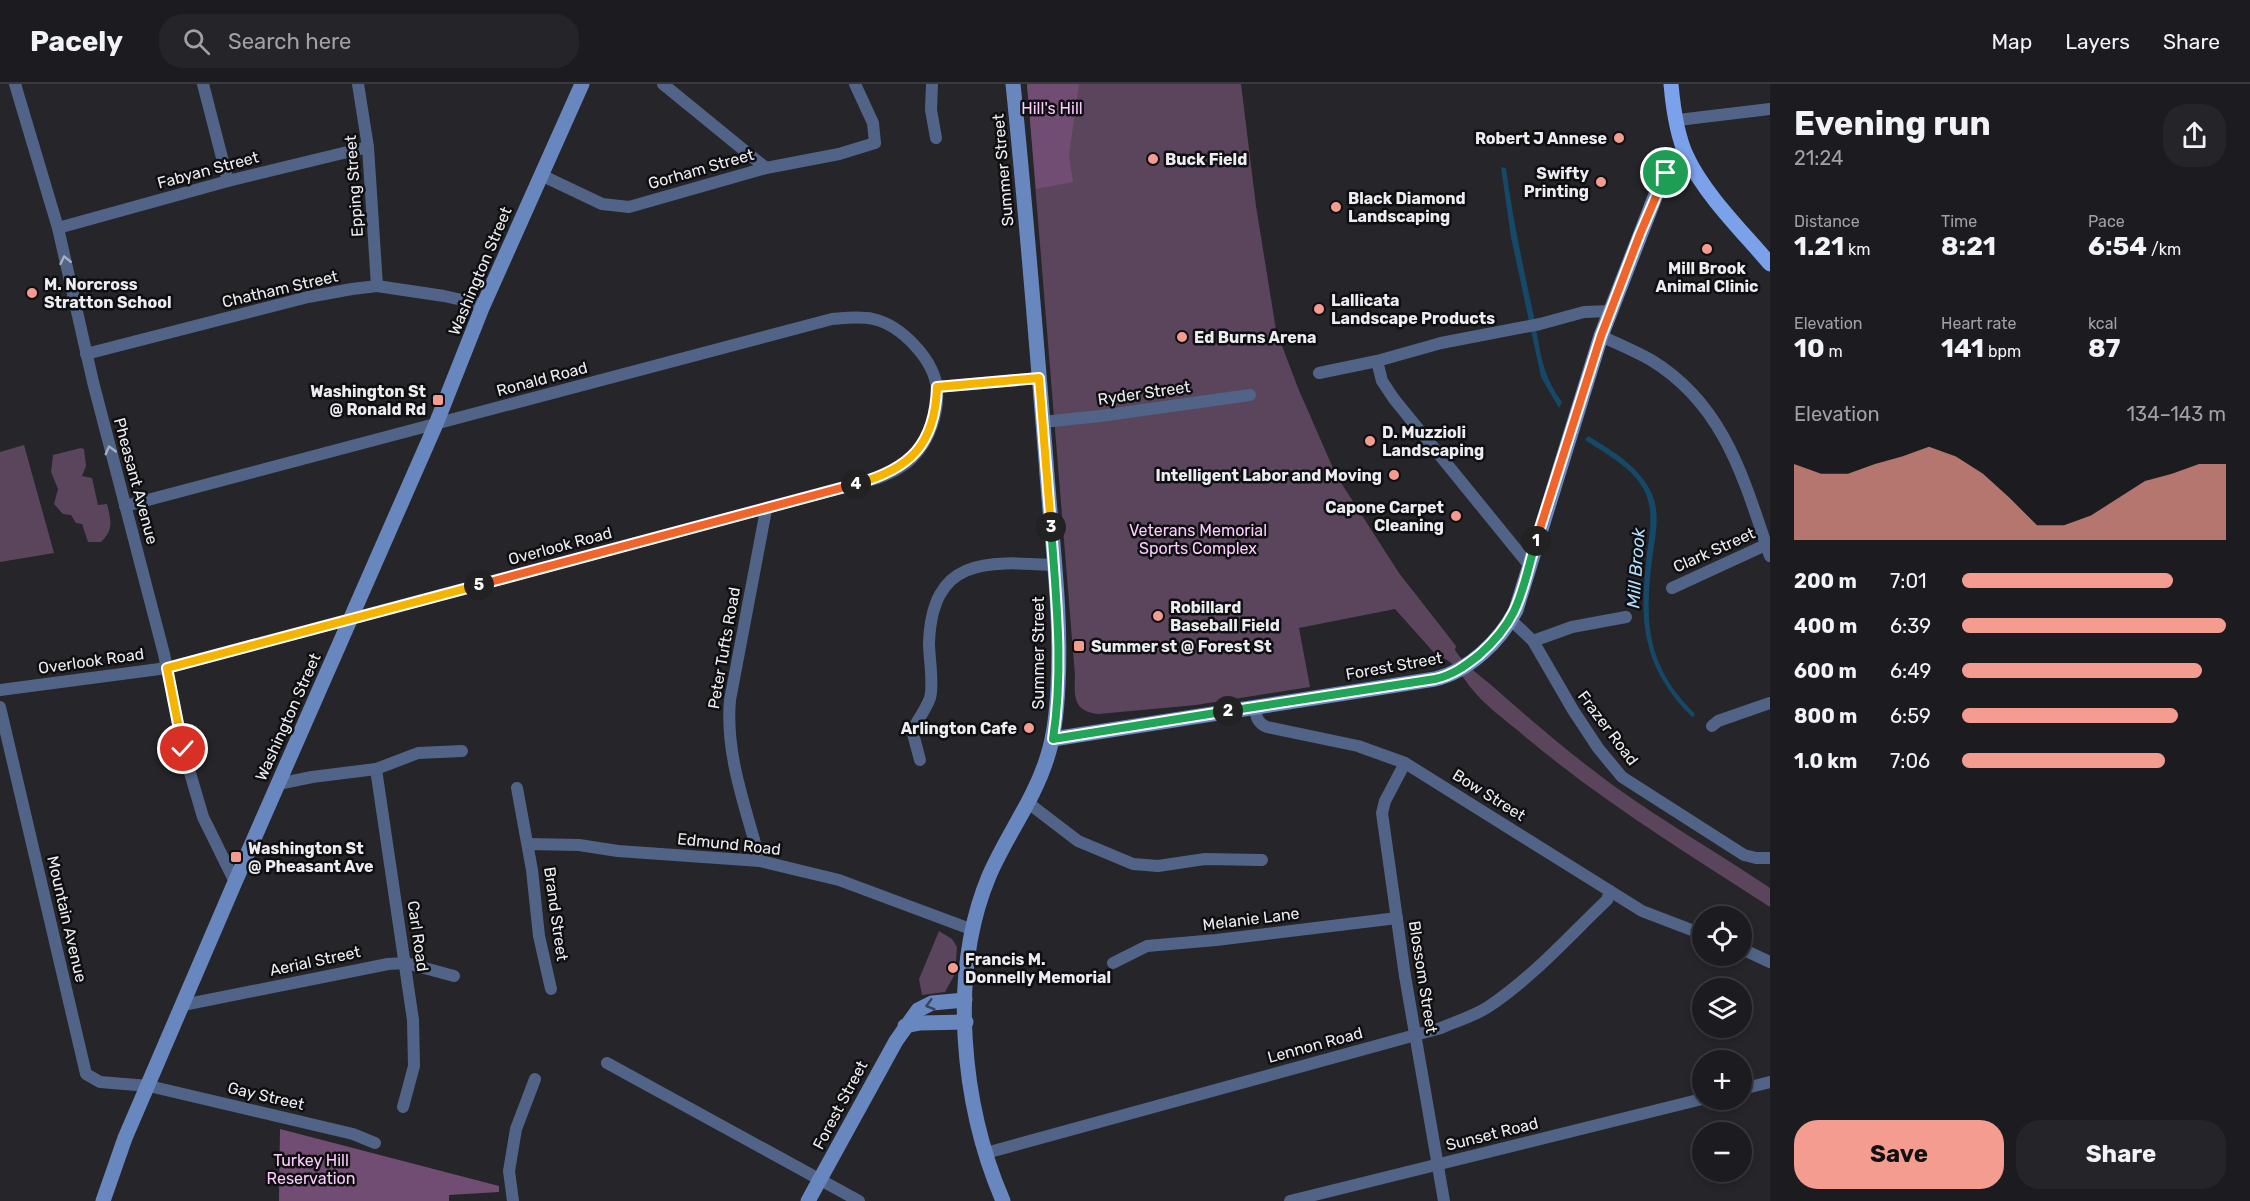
<!DOCTYPE html>
<html lang="en">
<head>
<meta charset="utf-8">
<style>
  body { margin:0; font-family:Rubik,sans-serif; background:#252529; color:#f1f3f6; height:100vh; display:flex; flex-direction:column; font-size:22px; white-space:nowrap }
  * { box-sizing:border-box; margin:0 }
  p { font-size:20px; color:#a0a1a5 }
  .icon { flex:none; width:33px; height:33px; fill:none; stroke:currentColor; stroke-width:2; stroke-linecap:round; stroke-linejoin:round }
  .map { position:relative; flex:1; overflow:hidden }
  .sheet { display:flex; flex-direction:column; background:#1c1c20; width:480px }
  .sheet>* { flex:none }
  .buttons { position:absolute; left:1692px; top:822px; display:grid; gap:12px }
  .buttons a { display:grid; place-items:center; width:60px; height:60px; border-radius:50%; background:#1c1c20; box-shadow:0 3px 9px #0003,0 0 0 2px #3a3a3e; font-size:30px }
  .pin { position:absolute; display:grid; place-items:center; width:51px; height:51px; color:#fff; margin:-26px; border:3px solid #fff; border-radius:50%; box-shadow:0 2px 6px #0007 }
  .km { position:absolute; width:30px; height:30px; margin:-15px; border-radius:50%; background:#222; color:#fff; font-size:16px; line-height:30px; text-align:center }
  .round { display:grid; place-items:center; flex:none; width:63px; height:63px; border-radius:24px; background:#252529 }
  .summary { display:flex; align-items:center; justify-content:space-between; height:102px; padding:0 24px }
  h1 { font-size:33px; font-weight:700; line-height:45px }
  .figures { display:grid; grid-template-columns:repeat(3,1fr); gap:9px; height:102px; padding:6px 24px }
  .figures div { display:grid; align-content:center }
  .figures b { font-size:26px; font-weight:700 }
  .figures small { font-size:16px; font-weight:400 }
  .figures p { font-size:16px }
  .chart { height:168px; padding:12px 24px }
  .chart p { display:flex; justify-content:space-between }
  .chart svg { width:100%; height:108px; margin-top:6px; fill:#f59c90; opacity:.7 }
  .primary-button { display:flex; gap:12px; margin-top:auto; padding:12px 24px }
  .primary-button a { flex:1; height:69px; border-radius:24px; background:#f59c90; color:#111; font-size:24px; font-weight:700; line-height:69px; text-align:center }
  .primary-button a+a { background:#252529; color:#f1f3f6 }
  ul { padding:0 24px; list-style:none; font-size:20px }
  li { display:grid; grid-template-columns:96px 72px 1fr; align-items:center; height:45px }
  li i { height:15px; border-radius:8px; background:#f59c90 }
  header { display:flex; align-items:center; gap:36px; box-sizing:border-box; height:84px; padding:0 30px; background:#1c1c20; border-bottom:2px solid #3a3a3e }
  header strong { font-size:28px }
  nav { display:flex; gap:33px; margin-inline-start:auto; font-size:21px }
  .search { width:420px; height:54px; background:#252529; display:flex; align-items:center; gap:15px; box-sizing:border-box; padding:0 21px; border-radius:24px; color:#a0a1a5; font-size:22px }
  main { display:flex; flex:1; min-height:0 }
  .map>svg:first-child { display:block }
  .green { fill:#5b455c }
  .forest { fill:#724d73 }
  .water { fill:#164868 }
  .lines { fill:none; stroke-linecap:round; stroke-linejoin:round }
  .street { stroke:#516487; stroke-width:12 }
  .secondary { stroke:#6887bf; stroke-width:15 }
  .primary { stroke:#7aa1ea; stroke-width:15 }
  .oneway { stroke:#a6afc1 }
  .oneway2 { stroke:#37455f }
  .split-1-casing { stroke:#fff; stroke-width:12 }
  .split-2-casing { stroke:#fff; stroke-width:12 }
  .split-3-casing { stroke:#fff; stroke-width:12 }
  .split-4-casing { stroke:#fff; stroke-width:12 }
  .split-5-casing { stroke:#fff; stroke-width:12 }
  .split-6-casing { stroke:#fff; stroke-width:12 }
  .split-1 { stroke:#f0652b; stroke-width:8 }
  .split-2 { stroke:#22a559; stroke-width:8 }
  .split-3 { stroke:#22a559; stroke-width:8 }
  .split-4 { stroke:#f5b400; stroke-width:8 }
  .split-5 { stroke:#f0652b; stroke-width:8 }
  .split-6 { stroke:#f5b400; stroke-width:8 }
  .poi-dot { fill:#f59c90; stroke:#0f0f11; stroke-width:2 }
  .labels { text-anchor:middle; dominant-baseline:central; stroke-width:5; stroke-linejoin:round; paint-order:stroke }
  .park-label { font-size:16px; fill:#fcccfe; stroke:#0f0f11 }
  .poi-label { font-size:16px; font-weight:bold; fill:#ecedf0; stroke:#0f0f11; text-anchor:start }
  .street-label { font-size:16px; fill:#ecedf0; stroke:#0f0f11 }
  .water-label { font-size:18px; font-style:italic; fill:#b3defe; stroke:#0f0f11 }
</style>
</head>
<body>
<header>
<strong>Pacely</strong>
<div class="search"><svg class="icon" aria-label="search" viewBox="0 0 24 24"><circle cx="10" cy="10" r="6"/><path d="M15 15l6 6"/></svg>Search here</div>
<nav><a>Map</a><a>Layers</a><a>Share</a></nav>
</header>
<main>
<div class="map">
<svg width="1770" height="1117" viewBox="0 0 1770 1117">
  <rect width="100%" height="100%" fill="#25252a"/>
  <!-- green -->
  <g class="green">
    <path d="M 1027,0 L 1241,0 L 1256,122 L 1276,246 L 1298,304 L 1336,391 L 1399,489 L 1456,562 L 1455,566 C 1464,581 1477,589 1490,600 C 1531,636 1570,670 1614,702 C 1664,738 1718,769 1770,804 L 1770,823 C 1683,767 1594,712 1516,645 C 1501,633 1484,620 1472,605 C 1462,593 1454,575 1437,572 L 1395,525 L 1299,544 L 1310,603 L 1196,621 L 1098,630 C 1074,627 1074,614 1075,592 Z"/>
    <path d="M 24,361 L 54,469 L 0,478 L 0,368 Z"/>
    <path d="M 81,364 L 84,365 L 86,382 L 82,392 L 92,394 L 98,421 L 107,420 C 111,436 114,446 101,458 L 88,458 L 82,440 L 76,439 L 71,431 L 63,430 L 54,420 L 58,405 L 51,388 L 53,371 Z"/>
    <path d="M 939,847 L 952,855 L 957,863 L 955,890 L 945,908 L 922,911 L 919,895 Z"/>
  </g>
  <!-- forest -->
  <g class="forest">
    <path d="M 1027,0 L 1079,0 L 1069,71 L 1073,98 L 1036,105 Z"/>
    <path d="M 280,1045 L 499,1102 L 499,1108 L 449,1111 L 449,1117 L 279,1117 Z"/>
  </g>
  <!-- water -->
  <g class="water">
    <path d="M 1501,83 L 1506,84 C 1512,131 1522,177 1532,224 C 1540,259 1539,287 1562,318 L 1559,324 L 1541,293 L 1511,153 Z"/>
    <path d="M 1588,352 C 1613,367 1640,383 1652,410 C 1660,429 1656,449 1653,469 C 1644,535 1645,581 1695,630 L 1694,632 L 1692,633 C 1641,582 1639,537 1647,469 C 1650,448 1654,425 1644,406 C 1632,383 1606,370 1585,356 Z"/>
  </g>
  <g class="lines">
    <!-- street -->
    <g class="street">
      <path d="M 15,0 L 58,144 L 93,298 L 164,570 L 183,665 L 203,733 L 235,798"/>
      <path d="M 203,0 L 228,97"/>
      <path d="M 358,0 L 368,63 L 377,202"/>
      <path d="M 663,0 L 766,84"/>
      <path d="M 932,0 L 931,26 L 936,54"/>
      <path d="M 1678,36 L 1770,25"/>
      <path d="M 541,91 L 602,120 L 629,123 L 766,84 L 839,70 L 875,59 L 873,39 L 855,0"/>
      <path d="M 58,144 L 228,97 L 368,63"/>
      <path d="M 1601,252 C 1618,260 1635,267 1651,276 C 1725,321 1744,396 1770,472"/>
      <path d="M 86,270 L 308,213 L 352,205 L 377,202 L 444,212 L 484,221"/>
      <path d="M 1377,277 L 1382,297 L 1394,315 L 1529,481"/>
      <path d="M 1319,289 L 1377,277 L 1441,259 L 1540,240 L 1584,228 L 1611,227"/>
      <path d="M 937,303 L 1039,294"/>
      <path d="M 1043,338 L 1100,332 L 1250,311"/>
      <path d="M 1672,504 L 1770,459"/>
      <path d="M 1511,536 L 1533,557 L 1573,626 L 1598,664 L 1622,693 L 1744,771 L 1756,774 L 1770,774"/>
      <path d="M 1533,557 L 1572,543 L 1626,533"/>
      <path d="M 0,606 L 167,584 L 878,394 C 890,389 904,383 913,373 C 929,357 939,328 937,306 C 935,276 901,241 873,235 C 859,232 845,234 832,235 L 125,422"/>
      <path d="M 0,623 L 86,990 L 100,998 L 149,1002 L 353,1050 L 375,1059"/>
      <path d="M 1255,623 C 1256,632 1257,639 1267,643 L 1358,662 L 1405,679 L 1642,827 L 1702,850"/>
      <path d="M 1712,642 L 1718,637 L 1770,619"/>
      <path d="M 920,676 L 912,646 C 918,636 926,625 930,614 C 934,600 929,574 929,559 C 932,473 986,477 1054,481"/>
      <path d="M 1405,679 L 1385,717 L 1382,729 L 1405,892 L 1444,1117"/>
      <path d="M 376,685 L 413,936 L 414,982 L 403,1023"/>
      <path d="M 278,700 L 312,693 L 376,685 L 418,669 L 462,667"/>
      <path d="M 517,704 L 532,786 L 539,852 L 551,905"/>
      <path d="M 1027,718 L 1078,757 L 1133,780 L 1158,782 L 1205,775 L 1262,776"/>
      <path d="M 528,760 L 579,761 L 618,767 L 760,777 L 839,796 L 973,846"/>
      <path d="M 760,777 C 746,724 725,671 730,616 L 766,426"/>
      <path d="M 1742,865 L 1770,878"/>
      <path d="M 1113,879 L 1147,862 L 1216,856 L 1397,834"/>
      <path d="M 183,921 L 388,880 L 406,879 L 454,892"/>
      <path d="M 607,979 L 859,1117"/>
      <path d="M 1742,1005 L 1770,998"/>
      <path d="M 986,1069 L 1441,944 C 1457,937 1474,932 1488,923 C 1532,894 1569,852 1607,816 L 1610,807"/>
      <path d="M 513,1117 L 509,1087 L 516,1045 L 535,995"/>
      <path d="M 1290,1117 L 1702,1015"/>
    </g>
    <!-- secondary -->
    <g class="secondary">
      <path d="M 1053,655 L 1435,595 C 1469,587 1500,557 1516,526 L 1601,252 L 1662,95 L 1667,88 L 1687,73"/>
      <path d="M 905,942 L 920,939 L 966,938"/>
      <path d="M 103,1117 L 125,1054 L 235,798 L 436,340 L 482,224 L 582,0"/>
      <path d="M 808,1117 L 896,957 L 918,926 L 932,919 L 965,916"/>
      <path d="M 1003,1117 C 962,1022 948,890 989,792 C 1006,752 1034,716 1047,674 C 1055,650 1057,626 1058,601 C 1062,526 1051,451 1046,377 C 1036,252 1026,126 1013,0"/>
    </g>
    <!-- primary -->
    <path class="primary" d="M 1671,0 C 1673,23 1677,52 1687,73 C 1705,111 1743,148 1770,180"/>
  </g>
  <!-- one-way arrows -->
  <defs><path id="oneway-chevron" d="M-2-3.5L2.5 0L-2 3.5" fill="none" stroke-width="1.6" stroke-linecap="round" stroke-linejoin="round" transform="scale(1.5)"/></defs>
  <g class="oneway">
    <use href="#oneway-chevron" transform="translate(65 176) rotate(-102)"/>
    <use href="#oneway-chevron" transform="translate(110 366) rotate(-105)"/>
  </g>
  <use class="oneway2" href="#oneway-chevron" transform="translate(930 921) rotate(164)"/>
  <g class="lines">
    <!-- split-1 casing -->
    <g class="split-1-casing">
      <path id="split-1" d="M 1536,457 L 1601,252 L 1640,150 L 1666,89"/>
    </g>
    <!-- split-2 casing -->
    <g class="split-2-casing">
      <path id="split-2" d="M 1228,627 L 1435,595 C 1453,591 1465,582 1479,571 C 1521,534 1521,508 1536,457"/>
    </g>
    <!-- split-3 casing -->
    <g class="split-3-casing">
      <path id="split-3" d="M 1051,443 C 1056,514 1064,584 1053,655 L 1228,627"/>
    </g>
    <!-- split-4 casing -->
    <g class="split-4-casing">
      <path id="split-4" d="M 856,400 C 910,385 935,361 937,303 L 1039,294 L 1051,443"/>
    </g>
    <!-- split-5 casing -->
    <g class="split-5-casing">
      <path id="split-5" d="M 479,501 L 856,400"/>
    </g>
    <!-- split-6 casing -->
    <g class="split-6-casing">
      <path id="split-6" d="M 183,665 L 167,584 L 479,501"/>
    </g>
    <!-- split-1 -->
    <use href="#split-1" class="split-1"/>
    <!-- split-2 -->
    <use href="#split-2" class="split-2"/>
    <!-- split-3 -->
    <use href="#split-3" class="split-3"/>
    <!-- split-4 -->
    <use href="#split-4" class="split-4"/>
    <!-- split-5 -->
    <use href="#split-5" class="split-5"/>
    <!-- split-6 -->
    <use href="#split-6" class="split-6"/>
  </g>
  <!-- markers -->
  <g class="poi-dot">
    <circle cx="1619" cy="54" r="6"/>
    <circle cx="1153" cy="75" r="6"/>
    <circle cx="1601" cy="98" r="6"/>
    <circle cx="1336" cy="123" r="6"/>
    <circle cx="1707" cy="165" r="6"/>
    <circle cx="32" cy="209" r="6"/>
    <circle cx="1319" cy="225" r="6"/>
    <circle cx="1182" cy="253" r="6"/>
    <rect x="432" y="310" width="12" height="12" rx="3"/>
    <circle cx="1370" cy="357" r="6"/>
    <circle cx="1394" cy="391" r="6"/>
    <circle cx="1456" cy="432" r="6"/>
    <circle cx="1158" cy="532" r="6"/>
    <rect x="1073" y="556" width="12" height="12" rx="3"/>
    <circle cx="1029" cy="644" r="6"/>
    <rect x="230" y="767" width="12" height="12" rx="3"/>
    <circle cx="953" cy="884" r="6"/>
  </g>
  <g class="labels">
    <!-- park labels -->
    <g class="park-label">
      <text x="1052" y="24">Hill's Hill</text>
      <text x="1198" y="446">Veterans Memorial<tspan x="1198" dy="18">Sports Complex</tspan></text>
      <text x="311" y="1076">Turkey Hill<tspan x="311" dy="18">Reservation</tspan></text>
    </g>
    <!-- poi labels -->
    <g class="poi-label">
      <text x="1607" y="54" text-anchor="end">Robert J Annese</text>
      <text x="1165" y="75">Buck Field</text>
      <text x="1589" y="89" text-anchor="end">Swifty<tspan x="1589" dy="18">Printing</tspan></text>
      <text x="1348" y="114">Black Diamond<tspan x="1348" dy="18">Landscaping</tspan></text>
      <text x="1707" y="184" text-anchor="middle">Mill Brook<tspan x="1707" dy="18">Animal Clinic</tspan></text>
      <text x="44" y="200">M. Norcross<tspan x="44" dy="18">Stratton School</tspan></text>
      <text x="1331" y="216">Lallicata<tspan x="1331" dy="18">Landscape Products</tspan></text>
      <text x="1194" y="253">Ed Burns Arena</text>
      <text x="426" y="307" text-anchor="end">Washington St<tspan x="426" dy="18">@ Ronald Rd</tspan></text>
      <text x="1382" y="348">D. Muzzioli<tspan x="1382" dy="18">Landscaping</tspan></text>
      <text x="1382" y="391" text-anchor="end">Intelligent Labor and Moving</text>
      <text x="1444" y="423" text-anchor="end">Capone Carpet<tspan x="1444" dy="18">Cleaning</tspan></text>
      <text x="1170" y="523">Robillard<tspan x="1170" dy="18">Baseball Field</tspan></text>
      <text x="1091" y="562">Summer st @ Forest St</text>
      <text x="1017" y="644" text-anchor="end">Arlington Cafe</text>
      <text x="248" y="764">Washington St<tspan x="248" dy="18">@ Pheasant Ave</tspan></text>
      <text x="965" y="875">Francis M.<tspan x="965" dy="18">Donnelly Memorial</tspan></text>
    </g>
    <!-- street labels -->
    <g class="street-label">
      <text transform="translate(701 85) rotate(-16)">Gorham Street</text>
      <text transform="translate(208 86) rotate(-15)">Fabyan Street</text>
      <text transform="translate(1003 86) rotate(-95)">Summer Street</text>
      <text transform="translate(354 102) rotate(-94)">Epping Street</text>
      <text transform="translate(480 187) rotate(-67)">Washington Street</text>
      <text transform="translate(280 205) rotate(-13)">Chatham Street</text>
      <text transform="translate(542 295) rotate(-15)">Ronald Road</text>
      <text transform="translate(1144 309) rotate(-8)">Ryder Street</text>
      <text transform="translate(136 397) rotate(75)">Pheasant Avenue</text>
      <text transform="translate(560 462) rotate(-15)">Overlook Road</text>
      <text transform="translate(1714 466) rotate(-24)">Clark Street</text>
      <text transform="translate(724 564) rotate(-80)">Peter Tufts Road</text>
      <text transform="translate(1038 569) rotate(-90)">Summer Street</text>
      <text transform="translate(91 577) rotate(-8)">Overlook Road</text>
      <text transform="translate(1394 582) rotate(-10)">Forest Street</text>
      <text transform="translate(288 633) rotate(-66)">Washington Street</text>
      <text transform="translate(1608 644) rotate(53)">Frazer Road</text>
      <text transform="translate(1489 711) rotate(32)">Bow Street</text>
      <text transform="translate(729 760) rotate(6)">Edmund Road</text>
      <text transform="translate(556 830) rotate(82)">Brand Street</text>
      <text transform="translate(67 835) rotate(77)">Mountain Avenue</text>
      <text transform="translate(1251 835) rotate(-7)">Melanie Lane</text>
      <text transform="translate(418 852) rotate(82)">Carl Road</text>
      <text transform="translate(315 877) rotate(-12)">Aerial Street</text>
      <text transform="translate(1423 893) rotate(81)">Blossom Street</text>
      <text transform="translate(1315 961) rotate(-15)">Lennon Road</text>
      <text transform="translate(266 1012) rotate(13)">Gay Street</text>
      <text transform="translate(840 1021) rotate(-62)">Forest Street</text>
      <text transform="translate(1492 1050) rotate(-14)">Sunset Road</text>
    </g>
    <!-- water labels -->
    <g class="water-label">
      <text transform="translate(1636 484) rotate(-86)">Mill Brook</text>
    </g>
  </g>
</svg>
<div class="buttons">
<a><svg class="icon" aria-label="locate" viewBox="0 0 24 24"><circle cx="12" cy="12" r="6"/><path d="M12 2v4M12 18v4M2 12h4M18 12h4"/></svg></a>
<a><svg class="icon" aria-label="layers" viewBox="0 0 24 24"><path d="M12 4l9 5-9 5-9-5zM3 14l9 5 9-5"/></svg></a>
<a>+</a>
<a>−</a>
</div>
<div class="pin" style="left:1666px;top:89px;background:#1e9e55"><svg class="icon" aria-label="arrive" viewBox="0 0 24 24"><path d="M6 21V4h12l-3 4 3 4H6"/></svg></div>
<div class="pin" style="left:183px;top:665px;background:#d93025"><svg class="icon" aria-label="check" viewBox="0 0 24 24"><path d="M5 12l5 5 9-10"/></svg></div>
<b class="km" style="left:1536px;top:457px">1</b>
<b class="km" style="left:1228px;top:627px">2</b>
<b class="km" style="left:1051px;top:443px">3</b>
<b class="km" style="left:856px;top:400px">4</b>
<b class="km" style="left:479px;top:501px">5</b>
</div>
<section class="sheet">
<div class="summary"><div><h1>Evening run</h1><p>21:24</p></div><a class="round"><svg class="icon" aria-label="share" viewBox="0 0 24 24"><path d="M12 15V3M7 8l5-5 5 5M5 13v7h14v-7"/></svg></a></div>
<div class="figures">
<div><p>Distance</p><b>1.21<small> km</small></b></div>
<div><p>Time</p><b>8:21</b></div>
<div><p>Pace</p><b>6:54<small> /km</small></b></div>
</div>
<div class="figures">
<div><p>Elevation</p><b>10<small> m</small></b></div>
<div><p>Heart rate</p><b>141<small> bpm</small></b></div>
<div><p>kcal</p><b>87</b></div>
</div>
<div class="chart"><p><span>Elevation</span>134–143 m</p>
<svg viewBox="0 0 160 44" preserveAspectRatio="none"><path d="M0 44V13L10 17L20 17L30 13L40 10L50 6L60 10L70 17L80 27L90 38L100 38L110 34L120 27L130 20L140 17L150 13L160 13V44z"/></svg>
</div>
<ul>
<li><b>200 m</b>7:01<i style="width:80%"></i></li>
<li><b>400 m</b>6:39<i style="width:100%"></i></li>
<li><b>600 m</b>6:49<i style="width:91%"></i></li>
<li><b>800 m</b>6:59<i style="width:82%"></i></li>
<li><b>1.0 km</b>7:06<i style="width:77%"></i></li>
</ul>
<div class="primary-button"><a>Save</a><a>Share</a></div>
</section>
</main>
</body>
</html>
